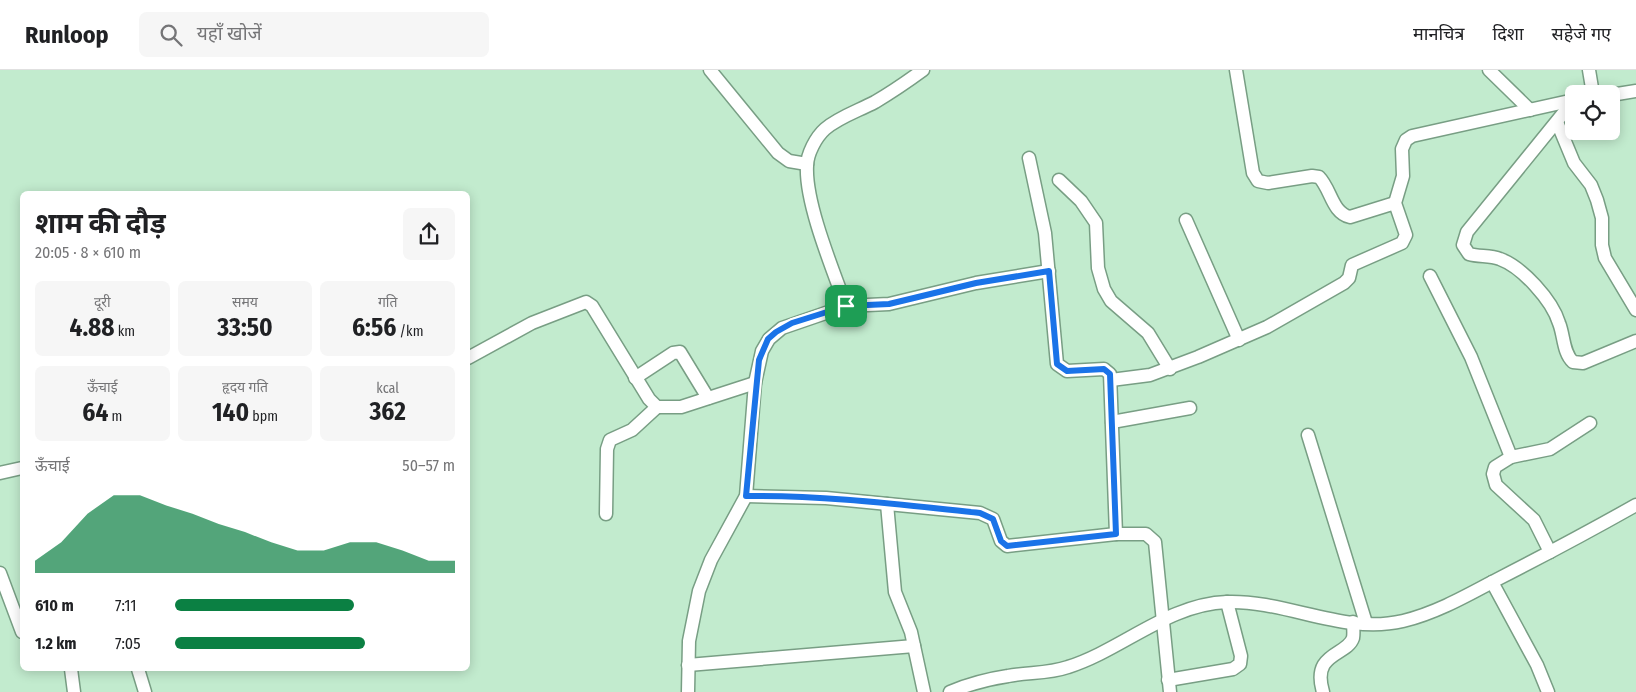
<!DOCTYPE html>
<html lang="hi">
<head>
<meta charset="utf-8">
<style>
  body { margin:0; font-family:"Fira Sans Condensed","Noto Sans Devanagari",sans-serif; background:#f6f6f6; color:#202124; height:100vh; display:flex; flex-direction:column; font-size:19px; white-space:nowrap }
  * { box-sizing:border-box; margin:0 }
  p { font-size:16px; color:#757577 }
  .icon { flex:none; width:28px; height:28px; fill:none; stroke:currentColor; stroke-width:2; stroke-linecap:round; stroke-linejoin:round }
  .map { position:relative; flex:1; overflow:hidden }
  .panel { position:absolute; left:20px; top:121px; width:450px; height:480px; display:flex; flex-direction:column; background:#fff; border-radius:8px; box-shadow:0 2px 12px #0003 }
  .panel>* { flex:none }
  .tools { position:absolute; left:1565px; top:15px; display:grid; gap:10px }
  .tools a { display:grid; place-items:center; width:55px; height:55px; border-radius:8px; background:#fff; box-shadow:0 2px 12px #0003; font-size:25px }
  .pin { position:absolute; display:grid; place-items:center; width:42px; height:42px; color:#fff; margin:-21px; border-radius:10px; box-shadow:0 2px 8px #0006 }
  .round { display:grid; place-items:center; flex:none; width:52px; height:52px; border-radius:8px; background:#f6f6f6 }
  .head { display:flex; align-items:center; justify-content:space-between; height:85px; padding:0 15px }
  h1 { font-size:28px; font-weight:700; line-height:38px }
  .metrics { display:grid; grid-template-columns:repeat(3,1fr); gap:8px; height:85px; padding:5px 15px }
  .metrics div { display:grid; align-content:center; border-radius:8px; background:#f6f6f6; text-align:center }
  .metrics b { font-size:25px; font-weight:700 }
  .metrics small { font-size:14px; font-weight:400 }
  .metrics p { font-size:14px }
  .chart { height:140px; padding:10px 15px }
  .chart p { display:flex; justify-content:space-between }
  .chart svg { width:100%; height:90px; margin-top:5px; fill:#0b8043; opacity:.7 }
  ul { padding:0 15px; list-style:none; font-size:16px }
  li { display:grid; grid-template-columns:80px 60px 1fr; align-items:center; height:38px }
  li i { height:12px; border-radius:6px; background:#0b8043 }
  header { display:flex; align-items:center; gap:30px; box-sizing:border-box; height:70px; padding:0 25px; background:#fff; border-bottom:1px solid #e0e0e0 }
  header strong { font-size:24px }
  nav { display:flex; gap:28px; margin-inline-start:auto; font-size:18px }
  .search { width:350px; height:45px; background:#f6f6f6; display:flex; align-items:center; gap:12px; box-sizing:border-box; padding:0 18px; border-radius:8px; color:#757577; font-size:19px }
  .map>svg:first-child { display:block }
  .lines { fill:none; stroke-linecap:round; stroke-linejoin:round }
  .minor-casing { stroke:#789e84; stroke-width:15 }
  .minor { stroke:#fff; stroke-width:12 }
  .route-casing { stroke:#fff; stroke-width:10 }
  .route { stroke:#1a73e8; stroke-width:6 }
</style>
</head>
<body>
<header>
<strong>Runloop</strong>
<div class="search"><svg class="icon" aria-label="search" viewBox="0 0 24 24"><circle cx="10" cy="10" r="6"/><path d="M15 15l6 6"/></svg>यहाँ खोजें</div>
<nav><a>मानचित्र</a><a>दिशा</a><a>सहेजे गए</a></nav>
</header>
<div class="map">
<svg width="1636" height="622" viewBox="0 0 1636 622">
  <rect width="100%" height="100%" fill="#c2ebce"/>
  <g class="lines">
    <!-- minor casing -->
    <g class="minor-casing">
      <g id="minor">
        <path d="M 710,0 L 778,83 L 789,91 L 807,94"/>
        <path d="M 1236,0 L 1253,103 L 1258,111 L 1268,113 L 1312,106 L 1319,107 C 1331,119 1332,143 1350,147 L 1395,133"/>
        <path d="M 1489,0 L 1530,40"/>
        <path d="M 1589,0 L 1593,24"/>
        <path d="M 1611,25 L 1636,21"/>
        <path d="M 1574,30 L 1467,162 L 1463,175 L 1469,184 C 1479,187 1490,185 1500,189 C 1522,197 1552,230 1559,253 C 1564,265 1563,283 1573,292 L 1583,293 L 1636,271"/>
        <path d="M 1557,52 L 1574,93 L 1591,115 L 1597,130 L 1602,148 L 1602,175 L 1605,188 L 1636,240"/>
        <path d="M 1029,88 L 1045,163 L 1057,294 L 1067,301 L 1104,299 L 1110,304 L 1116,464 L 1146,464 L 1155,472 L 1170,622"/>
        <path d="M 1059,110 L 1081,131 L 1096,153 L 1098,198 L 1104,219 L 1111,231 L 1148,263 L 1170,299"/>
        <path d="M 1186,150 L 1239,270"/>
        <path d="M 1430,206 L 1471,287 L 1511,387"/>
        <path d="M 846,236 L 889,234 L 976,213 L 1049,201"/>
        <path d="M 468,288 L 532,253 L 586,232 L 592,236 L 649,329 L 657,337 L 681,337 L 755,313"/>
        <path d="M 635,308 L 673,283 L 680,282 L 708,328"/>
        <path d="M 1111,310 L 1150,305 L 1198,287 L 1267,257 L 1344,213 L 1349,208 L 1352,195 L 1402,173 L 1406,165 L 1395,133 L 1403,106 L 1402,79 L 1406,70 L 1412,66 L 1574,30"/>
        <path d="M 1112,352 L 1190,338"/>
        <path d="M 1308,365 L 1366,553"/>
        <path d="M 0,403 L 22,398"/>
        <path d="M 746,426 L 826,428 L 980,443 L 993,449 L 1001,471 L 1007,476 L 1116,464"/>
        <path d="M 887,434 L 895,522 L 911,562 L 924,622"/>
        <path d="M 606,444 L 607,379 L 610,370 L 632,360 L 657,337"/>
        <path d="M 1550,482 L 1534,450 L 1496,415 L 1493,404 L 1495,397 L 1511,387 L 1550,379 L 1590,353"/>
        <path d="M 0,503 L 22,562"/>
        <path d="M 1492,512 L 1537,595 L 1548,622"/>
        <path d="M 688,595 L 914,576"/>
        <path d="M 71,599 L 74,622"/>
        <path d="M 138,599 L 145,622"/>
        <path d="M 1168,610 L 1233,599 L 1240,594 L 1241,586 L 1227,532"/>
        <path d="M 688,622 L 689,571 L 699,521 L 711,490 L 746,426 L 755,313 L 762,281 L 769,269 L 782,258 L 846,236 C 833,200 805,133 807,96 C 807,84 816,67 825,59 C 839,47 858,41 875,32 C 892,22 908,11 923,0"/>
        <path d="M 950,622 C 969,614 988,609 1008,606 C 1028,602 1048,604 1068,597 C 1122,580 1168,534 1227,532 C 1286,530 1344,565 1403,551 C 1436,543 1466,526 1496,510 C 1543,486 1590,461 1636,435"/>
        <path d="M 1323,622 C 1311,582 1347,586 1353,568 C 1354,563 1353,557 1353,552"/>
      </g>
    </g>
    <!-- minor -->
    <use href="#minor" class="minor"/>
  </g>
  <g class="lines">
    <!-- route casing -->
    <g class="route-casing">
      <path id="route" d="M 1049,201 L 1057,294 L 1067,301 L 1104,299 L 1110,304 L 1116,464 L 1007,476 L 1001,471 L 993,449 L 980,443 C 903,435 824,425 746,426 L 759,290 L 768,269 L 776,262 L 792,253 L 846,236 L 889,234 L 976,213 Z"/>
    </g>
    <!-- route -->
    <use href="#route" class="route"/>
  </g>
</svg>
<div class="tools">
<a><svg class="icon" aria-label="locate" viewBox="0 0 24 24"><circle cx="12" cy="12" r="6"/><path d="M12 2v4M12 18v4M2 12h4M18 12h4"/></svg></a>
</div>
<div class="pin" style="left:846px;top:236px;background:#1e9e55"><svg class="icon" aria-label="arrive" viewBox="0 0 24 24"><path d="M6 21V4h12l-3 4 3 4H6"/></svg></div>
<section class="panel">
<div class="head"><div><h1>शाम की दौड़</h1><p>20:05 · 8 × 610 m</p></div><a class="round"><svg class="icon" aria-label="share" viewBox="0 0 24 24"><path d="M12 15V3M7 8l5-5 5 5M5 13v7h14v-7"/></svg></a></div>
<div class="metrics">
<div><p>दूरी</p><b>4.88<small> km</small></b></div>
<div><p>समय</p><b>33:50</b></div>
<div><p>गति</p><b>6:56<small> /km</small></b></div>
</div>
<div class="metrics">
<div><p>ऊँचाई</p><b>64<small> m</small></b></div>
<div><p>हृदय गति</p><b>140<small> bpm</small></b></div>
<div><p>kcal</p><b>362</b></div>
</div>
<div class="chart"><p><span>ऊँचाई</span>50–57 m</p>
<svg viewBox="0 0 160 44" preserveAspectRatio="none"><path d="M0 44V38L10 29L20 15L30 6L40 6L50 11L60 15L70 20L80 24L90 29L100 33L110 33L120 29L130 29L140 33L150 38L160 38V44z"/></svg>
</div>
<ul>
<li><b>610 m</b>7:11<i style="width:64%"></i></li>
<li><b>1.2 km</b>7:05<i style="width:68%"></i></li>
</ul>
</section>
</div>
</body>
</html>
